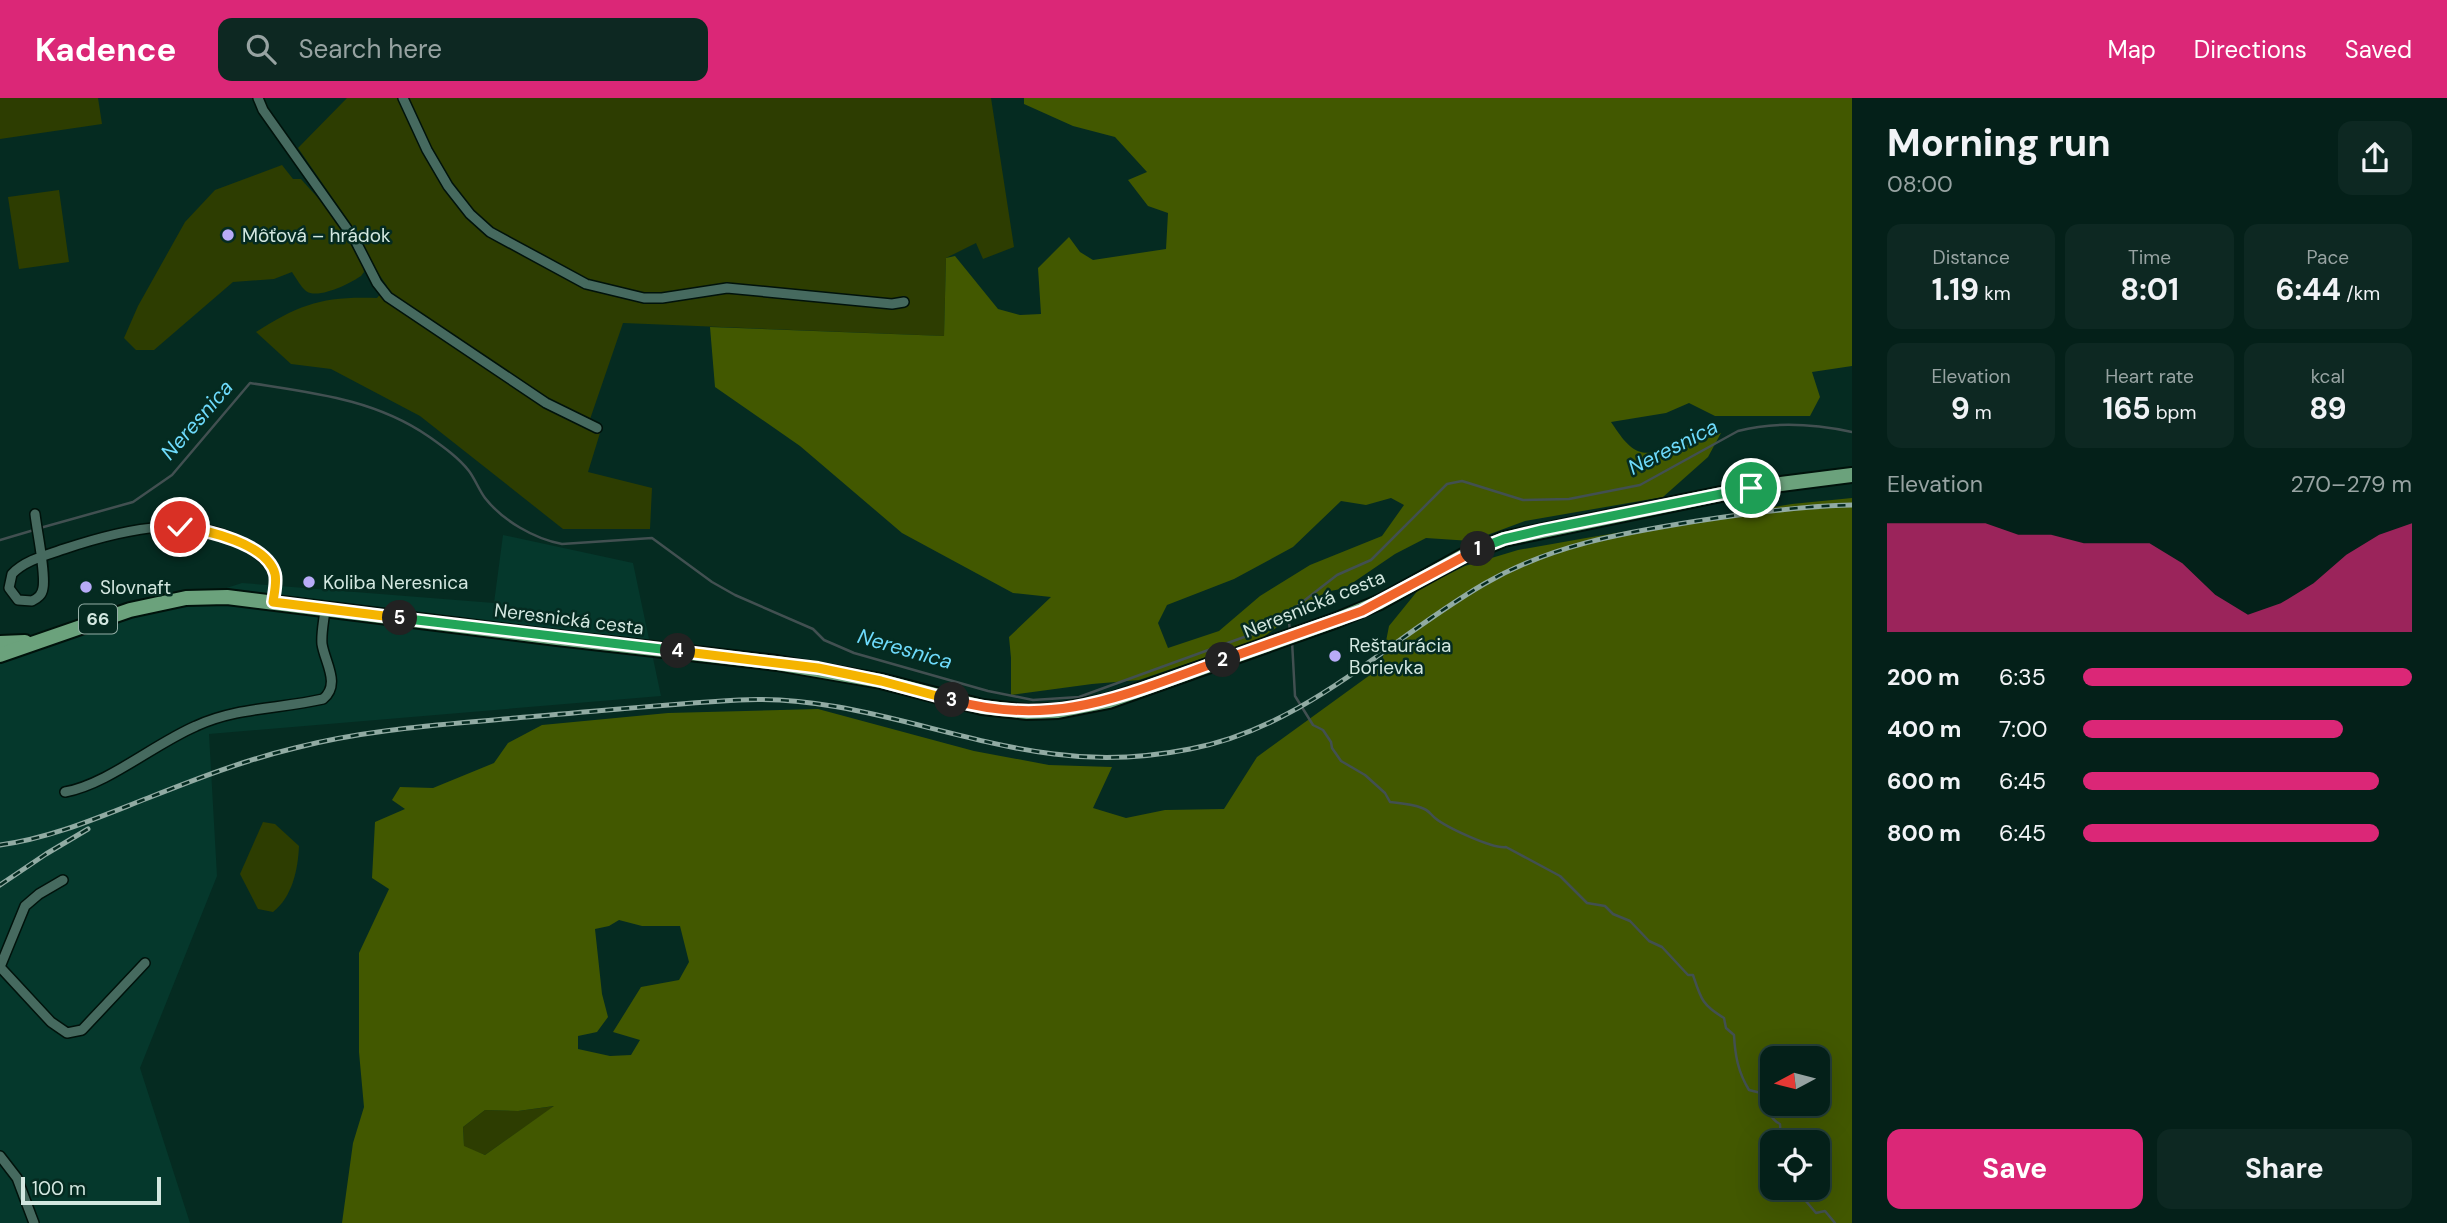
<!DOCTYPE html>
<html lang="en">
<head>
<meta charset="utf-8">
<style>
  body { margin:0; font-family:"DM Sans",sans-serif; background:#0d2822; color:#f1f3f6; height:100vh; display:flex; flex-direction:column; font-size:26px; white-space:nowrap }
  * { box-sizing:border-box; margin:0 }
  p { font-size:23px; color:#97a3a2 }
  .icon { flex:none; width:38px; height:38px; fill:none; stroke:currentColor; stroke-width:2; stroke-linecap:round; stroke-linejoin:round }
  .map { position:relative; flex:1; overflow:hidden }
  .side { display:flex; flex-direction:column; background:#042019; width:595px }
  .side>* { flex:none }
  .needle { width:46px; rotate:263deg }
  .buttons { position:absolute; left:1760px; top:948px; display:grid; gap:14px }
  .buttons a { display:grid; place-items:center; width:70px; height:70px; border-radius:14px; background:#042019; box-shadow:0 7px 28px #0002,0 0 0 2px #253e38; font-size:35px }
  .scale { position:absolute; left:21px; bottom:18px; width:140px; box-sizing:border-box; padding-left:7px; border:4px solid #d3e7e0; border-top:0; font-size:19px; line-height:24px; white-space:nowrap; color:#d3e7e0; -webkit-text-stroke:5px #052b21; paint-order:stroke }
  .pin { position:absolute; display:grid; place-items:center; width:60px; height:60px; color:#fff; margin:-30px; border:4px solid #fff; border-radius:50%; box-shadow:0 2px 7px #0007 }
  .km { position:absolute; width:35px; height:35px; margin:-18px; border-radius:50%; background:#222; color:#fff; font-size:19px; line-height:35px; text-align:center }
  .round { display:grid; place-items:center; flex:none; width:74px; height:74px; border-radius:14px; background:#0d2822 }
  .head { display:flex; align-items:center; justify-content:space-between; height:119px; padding:0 35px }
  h1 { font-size:38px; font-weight:700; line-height:52px }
  .stats { display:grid; grid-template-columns:repeat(3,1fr); gap:10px; height:119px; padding:7px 35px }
  .stats div { display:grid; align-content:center; border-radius:14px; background:#0d2822; text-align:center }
  .stats b { font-size:30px; font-weight:700 }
  .stats small { font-size:19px; font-weight:400 }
  .stats p { font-size:19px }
  .chart { height:196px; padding:14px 35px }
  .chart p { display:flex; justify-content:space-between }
  .chart svg { width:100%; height:126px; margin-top:7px; fill:#db2777; opacity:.7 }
  .primary-button { display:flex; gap:14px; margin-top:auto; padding:14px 35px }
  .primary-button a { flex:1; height:80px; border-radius:14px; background:#db2777; color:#fff; font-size:28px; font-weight:700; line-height:80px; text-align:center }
  .primary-button a+a { background:#0d2822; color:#f1f3f6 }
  ul { padding:0 35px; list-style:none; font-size:23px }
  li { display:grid; grid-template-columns:112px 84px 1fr; align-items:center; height:52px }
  li i { height:18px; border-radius:9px; background:#db2777 }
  header { display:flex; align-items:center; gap:42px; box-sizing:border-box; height:98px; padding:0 35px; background:#db2777; color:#fff }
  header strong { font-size:33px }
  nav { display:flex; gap:38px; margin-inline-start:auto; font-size:24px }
  .search { width:490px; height:63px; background:#0d2822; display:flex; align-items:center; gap:18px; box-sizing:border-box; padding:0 24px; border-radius:14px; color:#97a3a2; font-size:26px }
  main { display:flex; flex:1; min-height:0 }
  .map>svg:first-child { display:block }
  .built { fill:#05382c }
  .green { fill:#2d3d01 }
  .forest { fill:#425800; fill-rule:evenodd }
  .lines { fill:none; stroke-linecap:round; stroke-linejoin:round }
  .stream { stroke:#425051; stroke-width:2.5 }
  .minor-casing { stroke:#00120b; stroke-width:12 }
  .primary-casing { stroke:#00120b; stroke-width:18 }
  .minor { stroke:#466a5f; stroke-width:9 }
  .primary { stroke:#6ba27c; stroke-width:14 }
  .rail-casing { stroke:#91aba3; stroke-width:5 }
  .rail { stroke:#052b21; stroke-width:2.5; stroke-dasharray:8; stroke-linecap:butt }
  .split-1-casing { stroke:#fff; stroke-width:14 }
  .split-2-casing { stroke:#fff; stroke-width:14 }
  .split-3-casing { stroke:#fff; stroke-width:14 }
  .split-4-casing { stroke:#fff; stroke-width:14 }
  .split-5-casing { stroke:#fff; stroke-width:14 }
  .split-6-casing { stroke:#fff; stroke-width:14 }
  .split-1 { stroke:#22a559; stroke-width:9 }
  .split-2 { stroke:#f0652b; stroke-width:9 }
  .split-3 { stroke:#f0652b; stroke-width:9 }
  .split-4 { stroke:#f5b400; stroke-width:9 }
  .split-5 { stroke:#22a559; stroke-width:9 }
  .split-6 { stroke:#f5b400; stroke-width:9 }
  .poi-dot { fill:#b8abf7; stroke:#052b21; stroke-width:2.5 }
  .labels { text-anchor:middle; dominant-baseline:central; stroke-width:5; stroke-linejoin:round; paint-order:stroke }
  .shield { fill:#052b21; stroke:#95afa7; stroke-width:2 }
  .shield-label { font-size:18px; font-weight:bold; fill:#d3e7e0 }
  .poi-label { font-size:19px; fill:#d3e7e0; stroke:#052b21; text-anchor:start }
  .street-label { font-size:19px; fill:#d3e7e0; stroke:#052b21 }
  .water-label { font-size:21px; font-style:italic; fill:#6edbfc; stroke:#052b21 }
</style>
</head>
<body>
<header>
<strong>Kadence</strong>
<div class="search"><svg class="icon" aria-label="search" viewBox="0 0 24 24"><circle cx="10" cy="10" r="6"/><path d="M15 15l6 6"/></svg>Search here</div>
<nav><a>Map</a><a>Directions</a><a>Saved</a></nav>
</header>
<main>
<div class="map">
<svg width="1852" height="1125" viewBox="0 0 1852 1125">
  <rect width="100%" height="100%" fill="#052b21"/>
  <!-- built -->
  <path class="built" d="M 503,437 L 633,465 L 661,598 L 209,636 L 217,778 L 140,970 L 190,1125 L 0,1125 L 0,563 L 242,485 L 494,505 Z"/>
  <!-- green -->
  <g class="green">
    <path d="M 0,0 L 98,0 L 102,26 L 0,41 Z"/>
    <path d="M 347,0 L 991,0 L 1014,149 L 983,161 L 976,145 L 946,160 L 944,238 L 623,225 L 587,330 L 600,335 L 588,374 L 652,390 L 650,431 L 563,431 L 420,318 L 331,271 L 291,266 L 256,234 C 300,206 323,198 377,200 L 387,188 L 365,156 L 354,131 L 298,50 Z"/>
    <path d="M 282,67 L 293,81 L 301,81 C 322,105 359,140 364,174 L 361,178 C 351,185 318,202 306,193 C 301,189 296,180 292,174 L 274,181 L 233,184 L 154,252 L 136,252 L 124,240 L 138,208 L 185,124 L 215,92 Z"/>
    <path d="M 59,92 L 69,164 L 19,171 L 8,99 Z"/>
    <path d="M 263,724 L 275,726 L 299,748 C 298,772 292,799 273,814 L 258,811 L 240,776 Z"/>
    <path d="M 555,1008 L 485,1057 L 464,1049 L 463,1029 L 485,1012 L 518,1013 Z"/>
  </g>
  <!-- forest -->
  <g class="forest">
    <path d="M 1024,0 L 1852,0 L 1852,268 L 1812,274 L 1820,299 L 1810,318 L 1715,318 L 1689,305 L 1666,315 L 1611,324 C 1618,334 1628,351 1641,354 C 1658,359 1704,341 1721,335 L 1708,359 L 1663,399 L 1525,423 L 1471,443 L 1426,440 L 1395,456 L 1345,490 L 1326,494 L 1262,540 L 1139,582 L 1092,586 L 1011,597 L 1011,560 L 1009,539 L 1051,499 L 1013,495 L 902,435 L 800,348 L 715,289 L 710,229 L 944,238 L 946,160 L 955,158 L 998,211 L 1020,217 L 1041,216 L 1038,170 L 1069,139 L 1080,154 L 1093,162 L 1166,151 L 1168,115 L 1148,108 L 1128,82 L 1147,74 L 1115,39 L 1073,28 L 1024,6 ZM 1391,400 L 1404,407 L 1382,438 L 1310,467 L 1260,498 L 1219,533 L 1168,550 L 1158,525 L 1167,507 L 1234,481 L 1293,449 L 1341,403 L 1366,407 Z"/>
    <path d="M 1852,400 L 1852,1125 L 342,1125 L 353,1045 L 364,1009 L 359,954 L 359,855 L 389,791 L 372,780 L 375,724 L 405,711 L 392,702 L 400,689 L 433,690 L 494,665 L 508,645 L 542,627 L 668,615 L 818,611 L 974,653 L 1049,667 L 1112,669 L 1093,710 L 1126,720 L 1165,712 L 1224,711 L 1257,659 L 1381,569 L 1389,528 L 1419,491 L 1465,468 L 1518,452 L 1586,440 L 1792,406 ZM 619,822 L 642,828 L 680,828 L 689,864 L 679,882 L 641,889 L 613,934 L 640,942 L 631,957 L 610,958 L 578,951 L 578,938 L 597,934 L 608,919 L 602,896 L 595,831 L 609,828 ZM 1773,961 L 1818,961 L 1818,1006 L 1773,1006 ZM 554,1008 L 485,1057 L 464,1048 L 463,1029 L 485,1012 L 518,1013 ZM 1773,1045 L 1818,1045 L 1818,1090 L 1773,1090 Z"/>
  </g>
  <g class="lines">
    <!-- stream -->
    <g class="stream">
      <path d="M 40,430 L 133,404 L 172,377 L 250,285 C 313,295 374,301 428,338 C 442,348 458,359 469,373 C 475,381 479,392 485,400 C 503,423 535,441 562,446 L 652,440 L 712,484 L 735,497 L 813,531 L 824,542 L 854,555 L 988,593 L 1033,602 L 1079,599 L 1269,530 L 1337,477 L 1371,462 L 1447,386 L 1462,383 L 1523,402 L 1569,401 L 1640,387 L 1738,333 C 1776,323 1814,326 1852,334"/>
      <path d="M 0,442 L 34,432"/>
      <path d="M 1288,516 L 1290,533"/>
      <path d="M 1292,543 L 1295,598 L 1313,627 L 1323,632 L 1331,644 L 1332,650 L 1341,663 L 1365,677 L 1385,695 L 1390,704 C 1400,705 1413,706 1422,710 C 1429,712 1430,716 1435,720 C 1446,729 1492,751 1506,749 L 1560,778 L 1587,805 L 1605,808 L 1613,816 L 1630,823 L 1649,843 L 1662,849 L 1688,877 L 1693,877 C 1701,901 1702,907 1724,920 L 1726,930 L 1734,937 C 1735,957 1738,974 1749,992 L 1765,996 C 1767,1008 1768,1020 1780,1026 L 1781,1045"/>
      <path d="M 1802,1090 L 1805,1102 L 1816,1115 L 1825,1113 L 1835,1125"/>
    </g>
    <!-- minor casing -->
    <g class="minor-casing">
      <g id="minor">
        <path d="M 258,0 L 263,12 L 355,142 L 377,185 L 388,199 L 546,305 L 597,330"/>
        <path d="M 403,0 L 427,52 L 448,88 L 470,116 L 490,134 L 586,186 L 644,200 L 662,200 L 727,190 L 892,206 L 904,204"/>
        <path d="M 35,416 C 37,434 46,475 43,490 C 42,497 38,500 32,503 L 18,502 L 9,490 L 12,476 C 25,462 47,457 64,451 C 124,431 199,412 255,453 C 262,459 273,468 275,477 C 277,485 274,496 273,504"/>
        <path d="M 65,694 C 108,686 154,646 196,628 C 237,609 280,611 323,601 C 341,586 325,565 322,546 C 321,535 324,523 325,511"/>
        <path d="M 0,869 L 51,924 L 67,935 L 82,932 L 145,865"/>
        <path d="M 0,869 L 25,808 L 39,796 L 63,782"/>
        <path d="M 0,1058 L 17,1080 L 34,1125"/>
      </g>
    </g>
    <!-- primary casing -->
    <g class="primary-casing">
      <g id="primary">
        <path d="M 0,545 L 25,544"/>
        <path d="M 0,557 L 130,512 L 186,500 L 227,499 L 557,540 L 777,565 L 881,583 L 982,609 L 1027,614 L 1058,613 L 1109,603 L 1337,522 L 1380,504 L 1463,458 L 1504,441 L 1750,390 L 1852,377"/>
      </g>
    </g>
    <!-- minor -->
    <use href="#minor" class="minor"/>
    <!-- primary -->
    <use href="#primary" class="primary"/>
    <!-- rail casing -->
    <g class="rail-casing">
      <g id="rail">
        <path d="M 0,747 C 52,740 99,719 148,700 C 196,681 245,662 295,650 C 368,631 442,627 516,620 C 591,614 665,606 739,602 C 849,596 948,643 1054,656 C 1099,662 1145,660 1190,651 C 1306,629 1386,543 1484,486 C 1551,447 1622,435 1697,423 C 1749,415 1800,408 1852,407"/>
        <path d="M 0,787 L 46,756 L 88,731"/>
      </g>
    </g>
    <!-- rail -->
    <use href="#rail" class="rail"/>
  </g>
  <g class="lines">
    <!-- split-1 casing -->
    <g class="split-1-casing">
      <path id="split-1" d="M 1478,451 L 1504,441 L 1542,432 L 1751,390"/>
    </g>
    <!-- split-2 casing -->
    <g class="split-2-casing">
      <path id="split-2" d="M 1223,562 L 1362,513 L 1478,451"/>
    </g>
    <!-- split-3 casing -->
    <g class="split-3-casing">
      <path id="split-3" d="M 952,602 C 1057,631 1126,596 1223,562"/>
    </g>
    <!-- split-4 casing -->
    <g class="split-4-casing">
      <path id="split-4" d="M 678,553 L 818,570 L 881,583 L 952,602"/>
    </g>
    <!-- split-5 casing -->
    <g class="split-5-casing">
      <path id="split-5" d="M 400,520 L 678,553"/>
    </g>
    <!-- split-6 casing -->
    <g class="split-6-casing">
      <path id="split-6" d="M 180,429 C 206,432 267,445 275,476 C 277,484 274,496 273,504 L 400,520"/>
    </g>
    <!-- split-1 -->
    <use href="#split-1" class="split-1"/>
    <!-- split-2 -->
    <use href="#split-2" class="split-2"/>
    <!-- split-3 -->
    <use href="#split-3" class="split-3"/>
    <!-- split-4 -->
    <use href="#split-4" class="split-4"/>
    <!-- split-5 -->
    <use href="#split-5" class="split-5"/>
    <!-- split-6 -->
    <use href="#split-6" class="split-6"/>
  </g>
  <!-- markers -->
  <g class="poi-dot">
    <circle cx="228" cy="137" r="7"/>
    <circle cx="309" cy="484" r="7"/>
    <circle cx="86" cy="489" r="7"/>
    <circle cx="1335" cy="558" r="7"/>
  </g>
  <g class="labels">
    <!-- shield labels -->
    <rect class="shield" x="79" y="506.5" width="38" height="29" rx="5"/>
    <g class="shield-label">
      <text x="98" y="521">66</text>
    </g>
    <!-- poi labels -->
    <g class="poi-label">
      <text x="242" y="137">Môťová – hrádok</text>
      <text x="323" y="484">Koliba Neresnica</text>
      <text x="100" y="489">Slovnaft</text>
      <text x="1349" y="547">Reštaurácia<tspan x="1349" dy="22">Borievka</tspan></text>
    </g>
    <!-- street labels -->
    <g class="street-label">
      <text transform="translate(1314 506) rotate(-22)">Neresnická cesta</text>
      <text transform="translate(569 521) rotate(7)">Neresnická cesta</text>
    </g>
    <!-- water labels -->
    <g class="water-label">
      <text transform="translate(197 322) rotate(-49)">Neresnica</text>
      <text transform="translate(1673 349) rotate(-27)">Neresnica</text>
      <text transform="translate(905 551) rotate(16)">Neresnica</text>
    </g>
  </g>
</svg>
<div class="buttons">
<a><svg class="needle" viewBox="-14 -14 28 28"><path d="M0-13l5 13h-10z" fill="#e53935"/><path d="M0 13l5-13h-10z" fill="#97a3a2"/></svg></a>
<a><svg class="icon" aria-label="locate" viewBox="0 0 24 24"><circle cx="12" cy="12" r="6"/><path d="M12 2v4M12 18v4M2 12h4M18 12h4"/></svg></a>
</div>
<div class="scale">100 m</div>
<div class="pin" style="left:1751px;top:390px;background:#1e9e55"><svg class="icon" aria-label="arrive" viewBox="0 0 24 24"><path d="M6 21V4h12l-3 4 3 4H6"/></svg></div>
<div class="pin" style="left:180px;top:429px;background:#d93025"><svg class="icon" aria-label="check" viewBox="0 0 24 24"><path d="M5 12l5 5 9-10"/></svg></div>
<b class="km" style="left:1478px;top:451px">1</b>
<b class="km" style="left:1223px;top:562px">2</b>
<b class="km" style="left:952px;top:602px">3</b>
<b class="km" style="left:678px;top:553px">4</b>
<b class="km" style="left:400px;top:520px">5</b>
</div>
<section class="side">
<div class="head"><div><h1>Morning run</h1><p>08:00</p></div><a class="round"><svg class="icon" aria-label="share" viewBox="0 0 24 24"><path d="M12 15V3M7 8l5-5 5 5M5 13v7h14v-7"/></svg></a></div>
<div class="stats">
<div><p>Distance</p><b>1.19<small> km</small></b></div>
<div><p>Time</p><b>8:01</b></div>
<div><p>Pace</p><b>6:44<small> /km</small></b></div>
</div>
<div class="stats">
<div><p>Elevation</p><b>9<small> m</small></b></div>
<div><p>Heart rate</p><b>165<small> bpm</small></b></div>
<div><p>kcal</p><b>89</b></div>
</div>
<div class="chart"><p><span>Elevation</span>270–279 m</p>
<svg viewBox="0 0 160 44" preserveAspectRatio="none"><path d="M0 44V6L10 6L20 6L30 6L40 10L50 10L60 13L70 13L80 13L90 20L100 31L110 38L120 34L130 27L140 17L150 10L160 6V44z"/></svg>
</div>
<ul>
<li><b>200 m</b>6:35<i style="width:100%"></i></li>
<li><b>400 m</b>7:00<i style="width:79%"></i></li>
<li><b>600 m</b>6:45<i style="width:90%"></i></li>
<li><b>800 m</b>6:45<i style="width:90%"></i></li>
</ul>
<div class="primary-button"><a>Save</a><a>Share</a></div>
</section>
</main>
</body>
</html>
